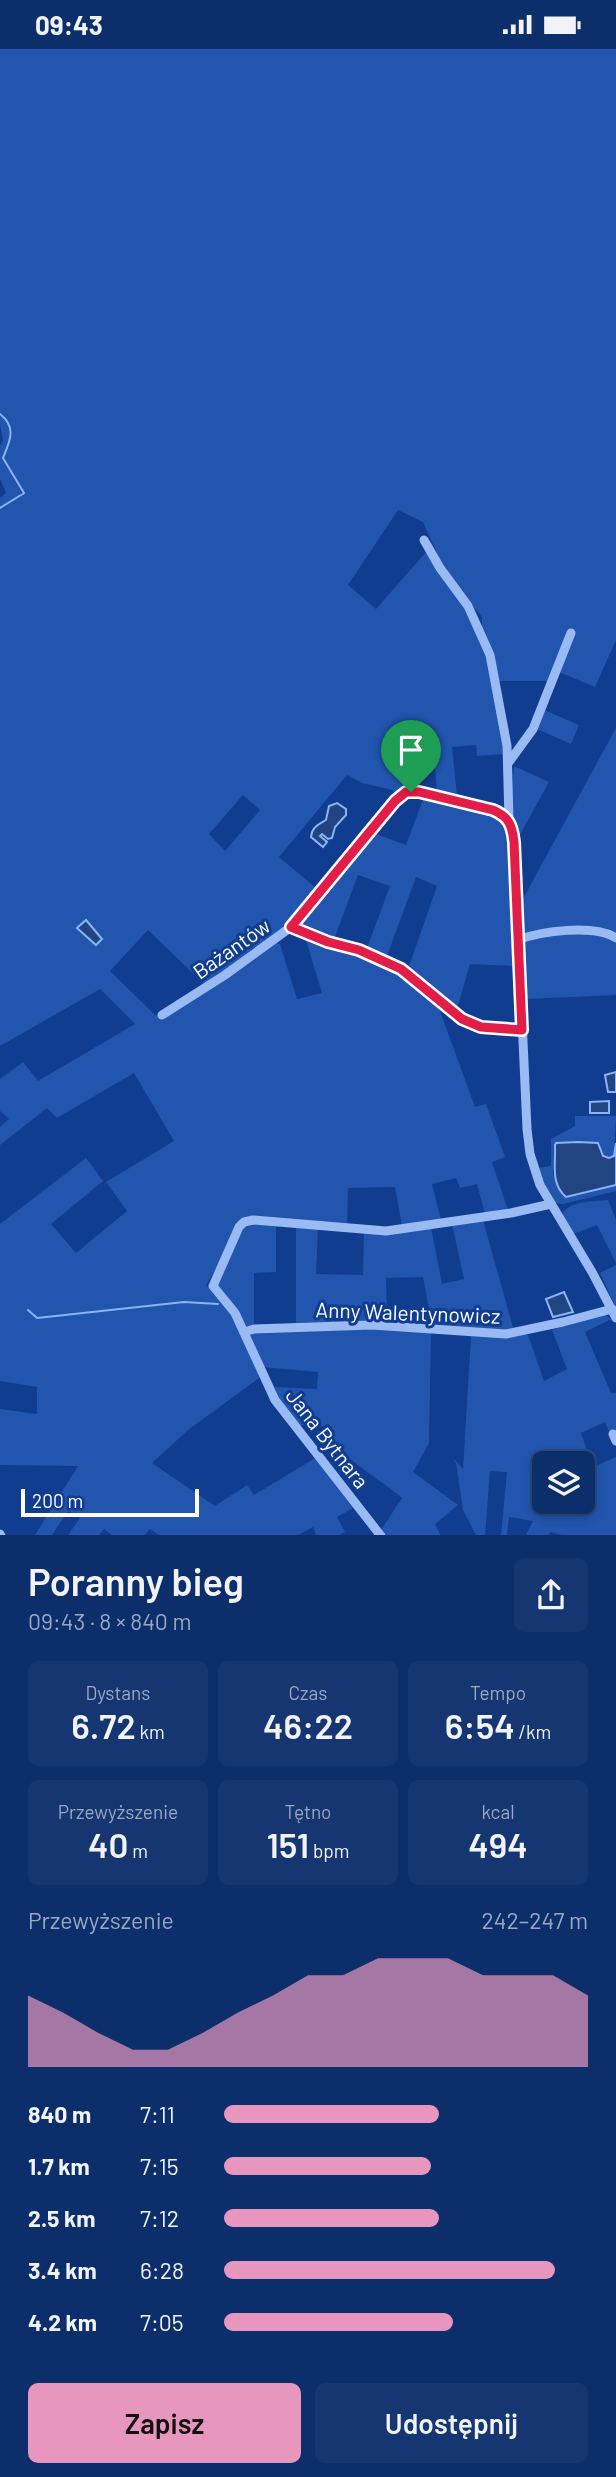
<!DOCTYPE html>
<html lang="pl">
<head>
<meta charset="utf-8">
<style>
  body { margin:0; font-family:Barlow,sans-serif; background:#153671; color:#f1f3f6; height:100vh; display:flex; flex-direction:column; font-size:26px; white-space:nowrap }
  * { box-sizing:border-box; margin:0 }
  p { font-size:23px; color:#9aa8c1 }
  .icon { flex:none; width:38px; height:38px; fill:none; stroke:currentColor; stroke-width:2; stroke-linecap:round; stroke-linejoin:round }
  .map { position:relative; height:1486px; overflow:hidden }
  .details { display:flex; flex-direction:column; background:#0c2e6b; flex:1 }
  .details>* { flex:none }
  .buttons { position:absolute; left:532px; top:1402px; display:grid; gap:14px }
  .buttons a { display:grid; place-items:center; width:63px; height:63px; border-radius:10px; background:#0c2e6b; box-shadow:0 4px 10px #0003,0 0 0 2px #2c4a7e; font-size:35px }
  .scale { position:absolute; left:21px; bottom:18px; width:178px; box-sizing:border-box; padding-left:7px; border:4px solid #fff; border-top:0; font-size:19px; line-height:24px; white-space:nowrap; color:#fff; -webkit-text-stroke:5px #103d8f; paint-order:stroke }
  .pin { position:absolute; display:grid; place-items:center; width:60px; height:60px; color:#fff; margin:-72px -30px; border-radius:50% 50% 50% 0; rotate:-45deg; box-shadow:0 0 7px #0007 }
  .pin .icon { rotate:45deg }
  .round { display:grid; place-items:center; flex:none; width:74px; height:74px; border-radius:10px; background:#153671 }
  .headline { display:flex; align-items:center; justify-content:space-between; height:119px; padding:0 28px }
  h1 { font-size:38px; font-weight:600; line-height:52px }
  .stats { display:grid; grid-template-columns:repeat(3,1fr); gap:10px; height:119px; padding:7px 28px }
  .stats div { display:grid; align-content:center; border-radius:10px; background:#153671; text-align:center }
  .stats b { font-size:35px; font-weight:600 }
  .stats small { font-size:19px; font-weight:400 }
  .stats p { font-size:19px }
  .chart { height:196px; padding:14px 28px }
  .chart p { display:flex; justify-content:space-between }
  .chart svg { width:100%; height:126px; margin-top:7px; fill:#e797bd; opacity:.7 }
  .cta { display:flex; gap:14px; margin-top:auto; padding:14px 28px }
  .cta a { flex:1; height:80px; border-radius:10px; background:#e797bd; color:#111; font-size:28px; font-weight:600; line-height:80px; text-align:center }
  .cta a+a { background:#153671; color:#f1f3f6 }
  ul { padding:0 28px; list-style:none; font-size:23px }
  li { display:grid; grid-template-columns:112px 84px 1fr; align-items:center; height:52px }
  li i { height:18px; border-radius:9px; background:#e797bd }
  .status { display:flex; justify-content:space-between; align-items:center; height:49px; padding:0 35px; background:#0c2e6b; direction:ltr }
  .status svg { height:19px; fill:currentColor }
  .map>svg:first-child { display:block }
  .green { fill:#2155ae; fill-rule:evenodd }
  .water { fill:#224481; stroke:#8ab4f7; stroke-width:2 }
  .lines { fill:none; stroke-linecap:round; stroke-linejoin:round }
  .stream { stroke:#8ab4f7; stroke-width:2 }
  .minor { stroke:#99baf3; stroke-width:9 }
  .route-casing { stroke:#fff; stroke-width:14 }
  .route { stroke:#e11d48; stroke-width:9 }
  .labels { text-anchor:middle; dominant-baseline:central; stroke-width:6; stroke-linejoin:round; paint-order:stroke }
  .street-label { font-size:21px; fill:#fff; stroke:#103d8f }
</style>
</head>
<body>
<div class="status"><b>09:43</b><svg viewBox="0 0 49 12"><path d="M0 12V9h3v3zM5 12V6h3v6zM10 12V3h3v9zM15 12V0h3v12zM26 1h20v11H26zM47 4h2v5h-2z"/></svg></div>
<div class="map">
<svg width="616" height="1487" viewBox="0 0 616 1487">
  <rect width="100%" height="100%" fill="#103d8f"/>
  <!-- green -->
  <g class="green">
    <path d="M 0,0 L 616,0 L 616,591 L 595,638 L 559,623 L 549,632 L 498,632 L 482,579 L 482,568 L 444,520 L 423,473 L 398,461 L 348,536 L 376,560 L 426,503 L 464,555 L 486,600 L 505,705 L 477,707 L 476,696 L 452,698 L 457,747 L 437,742 L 431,679 L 414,680 L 418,739 L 401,741 L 394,746 L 393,741 L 362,734 L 347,726 L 279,808 L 316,839 L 316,842 L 276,894 L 280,895 L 297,950 L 322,944 L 305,888 L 356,903 L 395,919 L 436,951 L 475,1058 L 486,1055 L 505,1108 L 492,1113 L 508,1161 L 485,1165 L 477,1135 L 460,1139 L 456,1129 L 432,1135 L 441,1171 L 402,1177 L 395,1138 L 348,1139 L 347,1177 L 246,1170 L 206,1236 L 229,1259 L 258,1320 L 259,1329 L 188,1381 L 152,1414 L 215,1457 L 247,1436 L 254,1446 L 317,1408 L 353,1459 L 337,1468 L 345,1483 L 339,1486 L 316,1486 L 313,1478 L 298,1486 L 160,1487 L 150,1480 L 145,1486 L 113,1487 L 104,1480 L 99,1486 L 68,1486 L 80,1469 L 68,1462 L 52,1486 L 35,1486 L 78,1417 L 0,1416 L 0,1360 L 37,1365 L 37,1338 L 0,1332 L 0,1175 L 86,1109 L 103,1132 L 51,1175 L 76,1204 L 127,1162 L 106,1133 L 174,1092 L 134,1024 L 57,1069 L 47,1059 L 0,1096 L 0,1078 L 9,1070 L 0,1062 L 0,1030 L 23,1013 L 38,1032 L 135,975 L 100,940 L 0,997 L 0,449 L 6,444 L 0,430 L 0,397 L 3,392 L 0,375 ZM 243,746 L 260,761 L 225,802 L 209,785 ZM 148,881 L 205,936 L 156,967 L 110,922 Z"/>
    <path d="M 544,661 L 579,676 L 571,695 L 537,680 Z"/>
    <path d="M 616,679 L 616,946 L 526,950 L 519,857 Z"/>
    <path d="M 514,717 L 549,733 L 516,793 L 511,747 Z"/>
    <path d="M 424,748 L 492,764 L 504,768 L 511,784 L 518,972 L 516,973 L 513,917 L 470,915 L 456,963 L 408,920 L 437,837 L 416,828 L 387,907 L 367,899 L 390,837 L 358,826 L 333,893 L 298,876 L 373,784 L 406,796 Z"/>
    <path d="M 575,1067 L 616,1067 L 614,1107 L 604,1108 L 599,1096 L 555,1097 L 553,1125 L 566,1148 L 616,1136 L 616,1142 L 563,1155 L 555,1154 L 541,1130 L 538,1119 L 551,1117 L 551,1090 L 575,1077 Z"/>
    <path d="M 608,1151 L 616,1171 L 616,1214 L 597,1176 L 573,1185 L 564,1171 L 563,1164 C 571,1151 593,1153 608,1151 Z"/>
    <path d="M 483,1171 L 514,1282 L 432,1276 L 423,1228 L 386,1229 L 387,1274 L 296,1276 L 296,1177 L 318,1179 L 316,1225 L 363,1226 L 364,1183 L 431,1178 L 442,1235 L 464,1230 L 452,1175 Z"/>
    <path d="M 248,1173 L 276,1175 L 276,1223 L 254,1224 L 254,1278 L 245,1278 L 218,1239 L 217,1232 L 241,1178 Z"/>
    <path d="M 616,1216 L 616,1259 L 600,1224 Z"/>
    <path d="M 604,1265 L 611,1270 L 585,1283 L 611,1344 L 616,1344 L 616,1398 L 605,1373 L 581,1384 L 593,1418 L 616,1408 L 616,1486 L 562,1486 L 551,1483 L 548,1486 L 526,1486 L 533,1472 L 509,1468 L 507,1486 L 501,1486 L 507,1423 L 490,1422 L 485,1486 L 476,1486 L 463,1461 L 456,1414 L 453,1409 L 463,1420 L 471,1286 L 528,1286 L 544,1332 L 567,1320 L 552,1281 ZM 544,1414 L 583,1414 L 583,1452 L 544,1452 Z"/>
    <path d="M 341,1279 L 431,1282 L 429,1394 L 413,1423 L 458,1456 L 435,1475 L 441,1487 L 385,1486 L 381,1481 L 402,1449 C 386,1435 368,1425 353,1412 C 341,1402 333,1390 324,1377 L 299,1376 L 281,1355 L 275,1338 L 317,1340 L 318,1323 L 262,1318 L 249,1287 L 251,1283 Z"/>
  </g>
  <!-- water -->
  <g class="water">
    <path d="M 337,754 L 346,760 L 346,766 L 335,778 L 332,789 L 328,790 L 322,785 L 320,787 L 327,793 L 323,798 L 311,788 C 312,778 318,776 326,771 L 329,757 Z"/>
    <path d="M 86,871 L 102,890 L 96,896 L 77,879 Z"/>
    <path d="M 616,1023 L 616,1043 L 608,1043 L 605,1026 Z"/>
    <path d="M 609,1052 L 609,1064 L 590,1064 L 590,1053 Z"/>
    <path d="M 578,1093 L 598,1094 L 603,1107 L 609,1109 L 614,1107 L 616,1094 L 616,1136 L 566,1148 C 550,1134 556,1115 555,1096 L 556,1094 Z"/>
    <path d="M 564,1243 L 573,1263 L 553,1268 L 546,1250 Z"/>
  </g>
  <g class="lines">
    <!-- stream -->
    <g class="stream">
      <path d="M 0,365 C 17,378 10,392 3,409 L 24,444 L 23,445"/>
      <path d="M 0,459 L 21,446"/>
      <path d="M 28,1261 L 37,1269 L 184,1253 L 218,1255"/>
    </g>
    <!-- minor -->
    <g class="minor">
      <path d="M 424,491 L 440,519 L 468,557 L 490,606 L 507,697 L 509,771 L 514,793 L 527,1080 L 530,1105 L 540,1136 L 592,1223 L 616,1269"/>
      <path d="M 509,713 L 533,680 L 571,584"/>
      <path d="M 291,878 L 328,893 L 359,901 L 401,920 L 462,970 L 481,978 L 522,981"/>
      <path d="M 518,891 C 541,882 594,875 616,889"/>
      <path d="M 162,966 L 225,926 L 291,878 L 395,752 L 406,743 L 419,743 L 493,761 L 502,765 L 509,771"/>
      <path d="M 244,1283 L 254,1280 L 372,1276 L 506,1285 L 563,1273 L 612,1260"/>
      <path d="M 613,1385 L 616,1392"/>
      <path d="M 0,1485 L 1,1487"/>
      <path d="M 381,1487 L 275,1351 L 235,1264 L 213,1237 L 239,1178 L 244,1173 L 253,1171 L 386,1182 L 511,1164 L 551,1155"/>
    </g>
  </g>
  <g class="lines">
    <!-- route casing -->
    <g class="route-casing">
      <path id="route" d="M 406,743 L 419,743 L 493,761 C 509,768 512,776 514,793 L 522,981 L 481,978 L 462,970 L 401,920 L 359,901 L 328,893 L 291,878 L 395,752 Z"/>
    </g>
    <!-- route -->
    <use href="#route" class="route"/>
  </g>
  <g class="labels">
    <!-- street labels -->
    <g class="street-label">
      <text transform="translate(231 899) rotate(-35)">Bażantów</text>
      <text transform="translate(408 1263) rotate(2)">Anny Walentynowicz</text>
      <text transform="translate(328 1389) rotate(52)">Jana Bytnara</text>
    </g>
  </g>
</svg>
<div class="buttons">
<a><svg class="icon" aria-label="layers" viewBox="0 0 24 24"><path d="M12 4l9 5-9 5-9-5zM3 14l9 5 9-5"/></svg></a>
</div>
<div class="scale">200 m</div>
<div class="pin" style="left:411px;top:743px;background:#1e9e55"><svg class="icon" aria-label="arrive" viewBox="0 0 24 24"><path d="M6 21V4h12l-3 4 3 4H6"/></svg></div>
</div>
<section class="details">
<div class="headline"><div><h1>Poranny bieg</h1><p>09:43 · 8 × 840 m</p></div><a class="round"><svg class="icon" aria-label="share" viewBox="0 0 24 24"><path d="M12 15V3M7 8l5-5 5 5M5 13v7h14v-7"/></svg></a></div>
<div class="stats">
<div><p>Dystans</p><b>6.72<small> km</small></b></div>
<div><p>Czas</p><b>46:22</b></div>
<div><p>Tempo</p><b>6:54<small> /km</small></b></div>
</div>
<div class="stats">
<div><p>Przewyższenie</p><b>40<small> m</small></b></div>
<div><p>Tętno</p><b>151<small> bpm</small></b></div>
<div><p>kcal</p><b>494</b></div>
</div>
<div class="chart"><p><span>Przewyższenie</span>242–247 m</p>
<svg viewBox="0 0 160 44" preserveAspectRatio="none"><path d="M0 44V19L10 25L20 32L30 38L40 38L50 32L60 25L70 19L80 12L90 12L100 6L110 6L120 6L130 12L140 12L150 12L160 19V44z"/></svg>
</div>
<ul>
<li><b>840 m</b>7:11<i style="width:59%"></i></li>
<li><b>1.7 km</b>7:15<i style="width:57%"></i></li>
<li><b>2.5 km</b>7:12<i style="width:59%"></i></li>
<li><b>3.4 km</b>6:28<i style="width:91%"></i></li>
<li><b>4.2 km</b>7:05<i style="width:63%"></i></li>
</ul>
<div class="cta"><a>Zapisz</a><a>Udostępnij</a></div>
</section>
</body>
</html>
